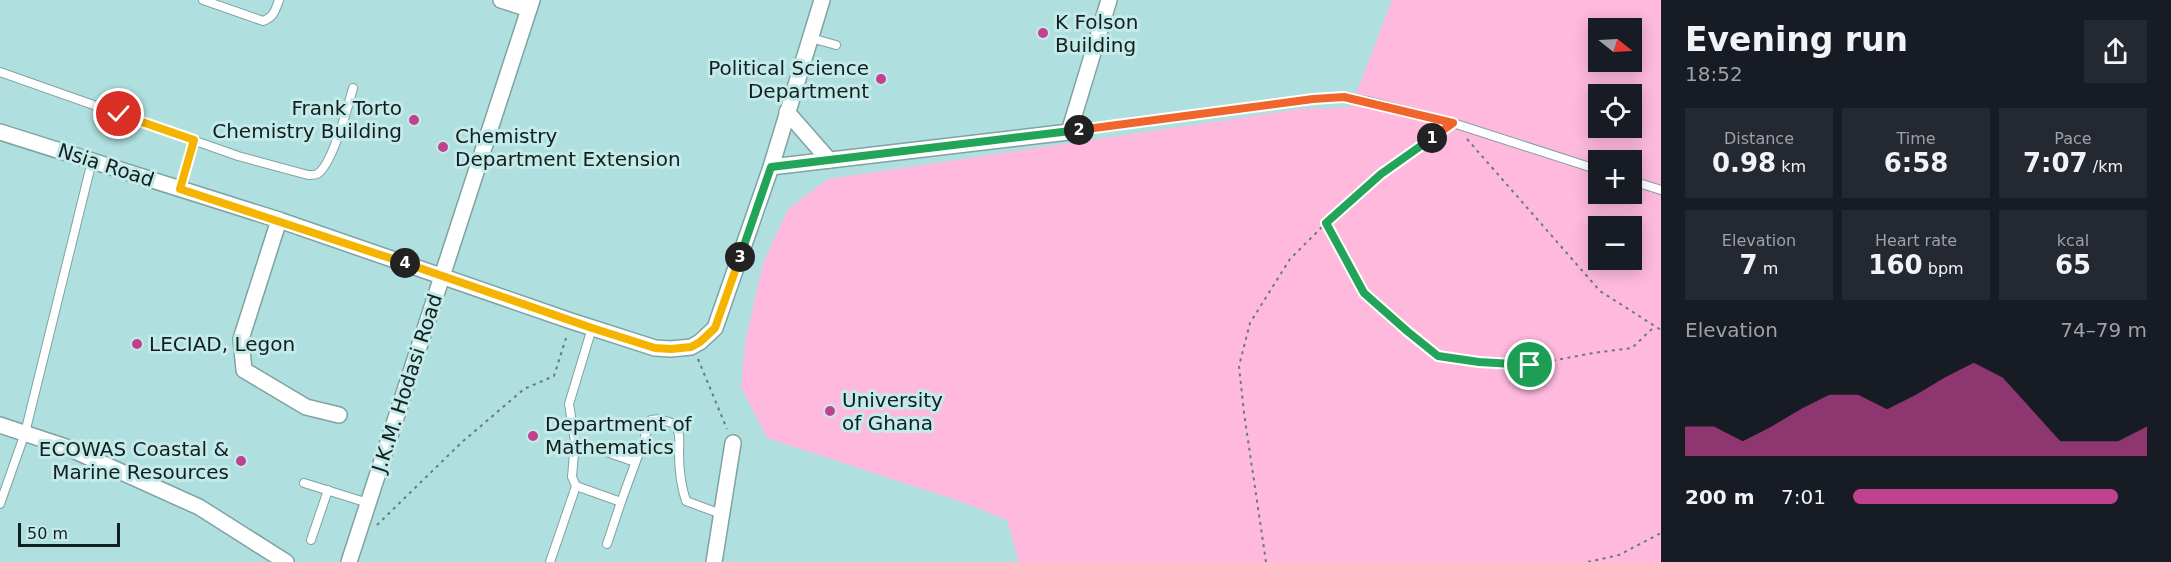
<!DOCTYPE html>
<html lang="en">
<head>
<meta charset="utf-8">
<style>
  body { margin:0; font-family:"DejaVu Sans",sans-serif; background:#242831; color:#f1f3f6; height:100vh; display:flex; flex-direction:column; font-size:22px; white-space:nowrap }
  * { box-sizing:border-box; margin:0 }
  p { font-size:20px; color:#9ea1a6 }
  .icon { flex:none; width:33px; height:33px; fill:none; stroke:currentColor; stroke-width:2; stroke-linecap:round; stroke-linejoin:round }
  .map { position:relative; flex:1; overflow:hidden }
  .drawer { display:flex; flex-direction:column; background:#171b24; width:510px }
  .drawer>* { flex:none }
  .needle { width:39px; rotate:108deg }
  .buttons { position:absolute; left:1588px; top:18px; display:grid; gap:12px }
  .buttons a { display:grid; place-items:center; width:54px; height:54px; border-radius:0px; background:#171b24; box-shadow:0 3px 15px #0003; font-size:30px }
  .scale { position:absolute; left:18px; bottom:15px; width:102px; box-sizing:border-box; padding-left:6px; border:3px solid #111f1f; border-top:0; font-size:16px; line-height:21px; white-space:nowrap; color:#111f1f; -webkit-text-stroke:4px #c4eae9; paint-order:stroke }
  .pin { position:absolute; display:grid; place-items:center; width:51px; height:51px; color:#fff; margin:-26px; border:3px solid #fff; border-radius:50%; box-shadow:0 2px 6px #0007 }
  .km { position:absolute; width:30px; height:30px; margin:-15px; border-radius:50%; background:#222; color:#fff; font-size:16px; line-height:30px; text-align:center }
  .round { display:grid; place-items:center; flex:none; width:63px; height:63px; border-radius:0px; background:#242831 }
  .head { display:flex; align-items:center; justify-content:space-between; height:102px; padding:0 24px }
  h1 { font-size:33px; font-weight:600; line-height:45px }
  .figures { display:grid; grid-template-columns:repeat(3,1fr); gap:9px; height:102px; padding:6px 24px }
  .figures div { display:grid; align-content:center; border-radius:0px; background:#242831; text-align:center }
  .figures b { font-size:26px; font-weight:600 }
  .figures small { font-size:16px; font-weight:400 }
  .figures p { font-size:16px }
  .chart { height:168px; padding:12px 24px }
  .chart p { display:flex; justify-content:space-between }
  .chart svg { width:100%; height:108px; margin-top:6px; fill:#c0428f; opacity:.7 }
  ul { padding:0 24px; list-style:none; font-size:20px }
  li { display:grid; grid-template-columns:96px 72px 1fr; align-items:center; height:45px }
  li i { height:15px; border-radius:8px; background:#c0428f }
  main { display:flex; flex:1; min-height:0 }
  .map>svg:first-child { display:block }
  .built { fill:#afdfde; fill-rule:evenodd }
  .green { fill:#feb9dd; fill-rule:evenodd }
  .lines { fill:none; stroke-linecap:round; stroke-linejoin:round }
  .service-casing { stroke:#7ea3a2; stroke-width:10 }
  .minor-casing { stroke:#7ea3a2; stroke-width:18 }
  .path { stroke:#647d7c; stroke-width:2; stroke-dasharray:3 4.5; stroke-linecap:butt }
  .service { stroke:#fff; stroke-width:8 }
  .minor { stroke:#fff; stroke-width:15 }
  .split-1-casing { stroke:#fff; stroke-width:12 }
  .split-2-casing { stroke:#fff; stroke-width:12 }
  .split-3-casing { stroke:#fff; stroke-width:12 }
  .split-4-casing { stroke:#fff; stroke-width:12 }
  .split-5-casing { stroke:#fff; stroke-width:12 }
  .split-1 { stroke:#22a559; stroke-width:8 }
  .split-2 { stroke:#f0652b; stroke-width:8 }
  .split-3 { stroke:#22a559; stroke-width:8 }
  .split-4 { stroke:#f5b400; stroke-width:8 }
  .split-5 { stroke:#f5b400; stroke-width:8 }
  .poi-dot { fill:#c0428f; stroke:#c4eae9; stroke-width:2 }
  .labels { text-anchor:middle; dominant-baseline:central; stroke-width:6; stroke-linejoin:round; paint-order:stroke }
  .poi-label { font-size:20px; fill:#111f1f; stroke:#c4eae9; text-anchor:start }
  .street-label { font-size:20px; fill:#111f1f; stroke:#c4eae9 }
</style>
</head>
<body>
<main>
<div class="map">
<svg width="1661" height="562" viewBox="0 0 1661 562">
  <rect width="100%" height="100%" fill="#c4eae9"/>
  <!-- built -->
  <path class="built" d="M 0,0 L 1661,0 L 1661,562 L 0,562 ZM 1599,28 L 1632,28 L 1632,62 L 1599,62 ZM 1599,94 L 1632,94 L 1632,128 L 1599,128 ZM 1599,160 L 1632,160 L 1632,194 L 1599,194 ZM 1599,226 L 1632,226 L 1632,260 L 1599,260 Z"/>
  <!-- green -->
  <path class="green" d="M 1392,0 L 1661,0 L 1661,562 L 1019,562 L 1007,520 L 962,502 L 767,438 L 741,387 L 745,342 L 763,263 L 788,209 L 828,179 L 1300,109 L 1351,107 ZM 1599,28 L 1632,28 L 1632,62 L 1599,62 ZM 1599,94 L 1632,94 L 1632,128 L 1599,128 ZM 1599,160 L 1632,160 L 1632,194 L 1599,194 ZM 1599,226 L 1632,226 L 1632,260 L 1599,260 Z"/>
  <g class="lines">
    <!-- service casing -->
    <g class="service-casing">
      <g id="service">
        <path d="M 203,0 L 263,21 C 274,17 275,11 279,0"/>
        <path d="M 811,38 L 836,45"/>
        <path d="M 0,72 L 238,156 L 308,175 C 309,175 316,175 317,174 C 332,166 348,106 353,88"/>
        <path d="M 1069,132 L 1313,99 L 1344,97 L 1372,102 L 1453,123 L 1599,170"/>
        <path d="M 1632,181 L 1661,190"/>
        <path d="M 180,188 L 193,140"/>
        <path d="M 575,441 L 635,462"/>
        <path d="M 304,483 L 368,503"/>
        <path d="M 576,486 L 621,502 L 607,544"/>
        <path d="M 621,502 L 651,420 L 659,419 L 675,424 C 681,435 679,441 679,453 C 679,469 681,486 686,501 L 721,514"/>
        <path d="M 0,504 L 25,433 L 92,161"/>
        <path d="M 311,540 L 328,490"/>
        <path d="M 550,562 L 576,486 L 572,477 L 575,441 L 569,404 L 592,328"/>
      </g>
    </g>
    <!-- minor casing -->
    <g class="minor-casing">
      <g id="minor">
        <path d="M 501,0 L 529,9"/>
        <path d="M 787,112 L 829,160"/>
        <path d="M 0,132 L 279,220 L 571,321 L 655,348 L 671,349 L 691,347 L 700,342 L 715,328 L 771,167 L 822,0"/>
        <path d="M 771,167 L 1069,132 L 1109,0"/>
        <path d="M 279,220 L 241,339 L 244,370 L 306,407 L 339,415"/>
        <path d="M 0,425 L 66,447 L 199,507 L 286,562"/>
        <path d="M 349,562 L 532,0"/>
        <path d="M 714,562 L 733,443"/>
      </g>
    </g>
    <!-- path -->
    <g class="path">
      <path d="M 1467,139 L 1600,291 L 1661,330"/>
      <path d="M 1326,223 L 1364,293 L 1407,331 L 1438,356 L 1479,362 L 1530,365 L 1593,353 L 1632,348 L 1655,326"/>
      <path d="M 698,359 L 727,429"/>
      <path d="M 377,525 L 461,443 L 524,389 L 554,376 L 567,335"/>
      <path d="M 1266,562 L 1244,413 L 1239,366 L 1250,323 L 1290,259 L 1326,223 L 1381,174 L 1441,131"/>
      <path d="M 1588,562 L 1619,555 L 1661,533"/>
    </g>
    <!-- service -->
    <use href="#service" class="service"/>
    <!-- minor -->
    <use href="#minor" class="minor"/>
  </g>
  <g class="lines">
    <!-- split-1 casing -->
    <g class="split-1-casing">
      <path id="split-1" d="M 1432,138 L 1381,174 L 1326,223 L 1364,293 L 1407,331 L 1438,356 L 1479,362 L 1530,365"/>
    </g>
    <!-- split-2 casing -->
    <g class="split-2-casing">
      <path id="split-2" d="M 1079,130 L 1313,99 L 1344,97 L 1453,123 L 1432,138"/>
    </g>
    <!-- split-3 casing -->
    <g class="split-3-casing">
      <path id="split-3" d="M 740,257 L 771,167 L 1079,130"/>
    </g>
    <!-- split-4 casing -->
    <g class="split-4-casing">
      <path id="split-4" d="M 405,263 L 592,328 L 655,348 L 671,349 L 691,347 L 700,342 L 715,328 L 740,257"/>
    </g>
    <!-- split-5 casing -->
    <g class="split-5-casing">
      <path id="split-5" d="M 119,114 L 194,140 L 180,189 L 405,263"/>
    </g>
    <!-- split-1 -->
    <use href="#split-1" class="split-1"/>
    <!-- split-2 -->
    <use href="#split-2" class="split-2"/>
    <!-- split-3 -->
    <use href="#split-3" class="split-3"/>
    <!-- split-4 -->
    <use href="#split-4" class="split-4"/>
    <!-- split-5 -->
    <use href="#split-5" class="split-5"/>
  </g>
  <!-- markers -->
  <g class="poi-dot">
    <circle cx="1043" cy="33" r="6"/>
    <circle cx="881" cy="79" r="6"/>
    <circle cx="414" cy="120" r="6"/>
    <circle cx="443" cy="147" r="6"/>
    <circle cx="137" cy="344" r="6"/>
    <circle cx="830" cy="411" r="6"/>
    <circle cx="533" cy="436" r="6"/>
    <circle cx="241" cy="461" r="6"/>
  </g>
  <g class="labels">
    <!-- poi labels -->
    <g class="poi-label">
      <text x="1055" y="22">K Folson<tspan x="1055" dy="23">Building</tspan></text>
      <text x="869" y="68" text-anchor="end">Political Science<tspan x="869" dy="23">Department</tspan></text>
      <text x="402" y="108" text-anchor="end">Frank Torto<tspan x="402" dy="23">Chemistry Building</tspan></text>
      <text x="455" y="136">Chemistry<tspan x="455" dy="23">Department Extension</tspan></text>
      <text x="149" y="344">LECIAD, Legon</text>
      <text x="842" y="400">University<tspan x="842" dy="23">of Ghana</tspan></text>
      <text x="545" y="424">Department of<tspan x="545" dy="23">Mathematics</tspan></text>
      <text x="229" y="449" text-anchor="end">ECOWAS Coastal &amp;<tspan x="229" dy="23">Marine Resources</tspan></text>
    </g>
    <!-- street labels -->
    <g class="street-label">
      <text transform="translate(106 165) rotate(18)">Nsia Road</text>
      <text transform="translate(407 383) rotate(-72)">J.K.M. Hodasi Road</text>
    </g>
  </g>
</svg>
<div class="buttons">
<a><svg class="needle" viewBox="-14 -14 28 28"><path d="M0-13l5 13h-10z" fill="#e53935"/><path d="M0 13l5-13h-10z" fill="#9ea1a6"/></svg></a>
<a><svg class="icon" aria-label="locate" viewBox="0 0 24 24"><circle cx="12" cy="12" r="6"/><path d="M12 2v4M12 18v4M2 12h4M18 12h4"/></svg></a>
<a>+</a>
<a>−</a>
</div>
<div class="scale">50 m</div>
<div class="pin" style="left:1530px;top:365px;background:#1e9e55"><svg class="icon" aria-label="arrive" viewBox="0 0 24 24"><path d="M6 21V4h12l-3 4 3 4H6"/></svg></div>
<div class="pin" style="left:119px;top:114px;background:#d93025"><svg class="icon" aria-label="check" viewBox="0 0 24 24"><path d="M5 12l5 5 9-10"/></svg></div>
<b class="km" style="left:1432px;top:138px">1</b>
<b class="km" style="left:1079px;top:130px">2</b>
<b class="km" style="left:740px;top:257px">3</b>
<b class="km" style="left:405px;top:263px">4</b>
</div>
<section class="drawer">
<div class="head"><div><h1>Evening run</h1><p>18:52</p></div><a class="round"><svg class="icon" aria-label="share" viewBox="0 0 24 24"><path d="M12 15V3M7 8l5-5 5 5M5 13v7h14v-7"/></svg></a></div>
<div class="figures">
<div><p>Distance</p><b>0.98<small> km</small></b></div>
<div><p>Time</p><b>6:58</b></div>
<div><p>Pace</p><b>7:07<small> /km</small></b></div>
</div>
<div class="figures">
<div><p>Elevation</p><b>7<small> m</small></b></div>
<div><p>Heart rate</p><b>160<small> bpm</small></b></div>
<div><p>kcal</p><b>65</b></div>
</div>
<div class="chart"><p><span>Elevation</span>74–79 m</p>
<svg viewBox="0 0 160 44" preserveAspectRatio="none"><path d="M0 44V32L10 32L20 38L30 32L40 25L50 19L60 19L70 25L80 19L90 12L100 6L110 12L120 25L130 38L140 38L150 38L160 32V44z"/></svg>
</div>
<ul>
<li><b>200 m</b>7:01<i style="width:90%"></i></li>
</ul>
</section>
</main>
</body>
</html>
